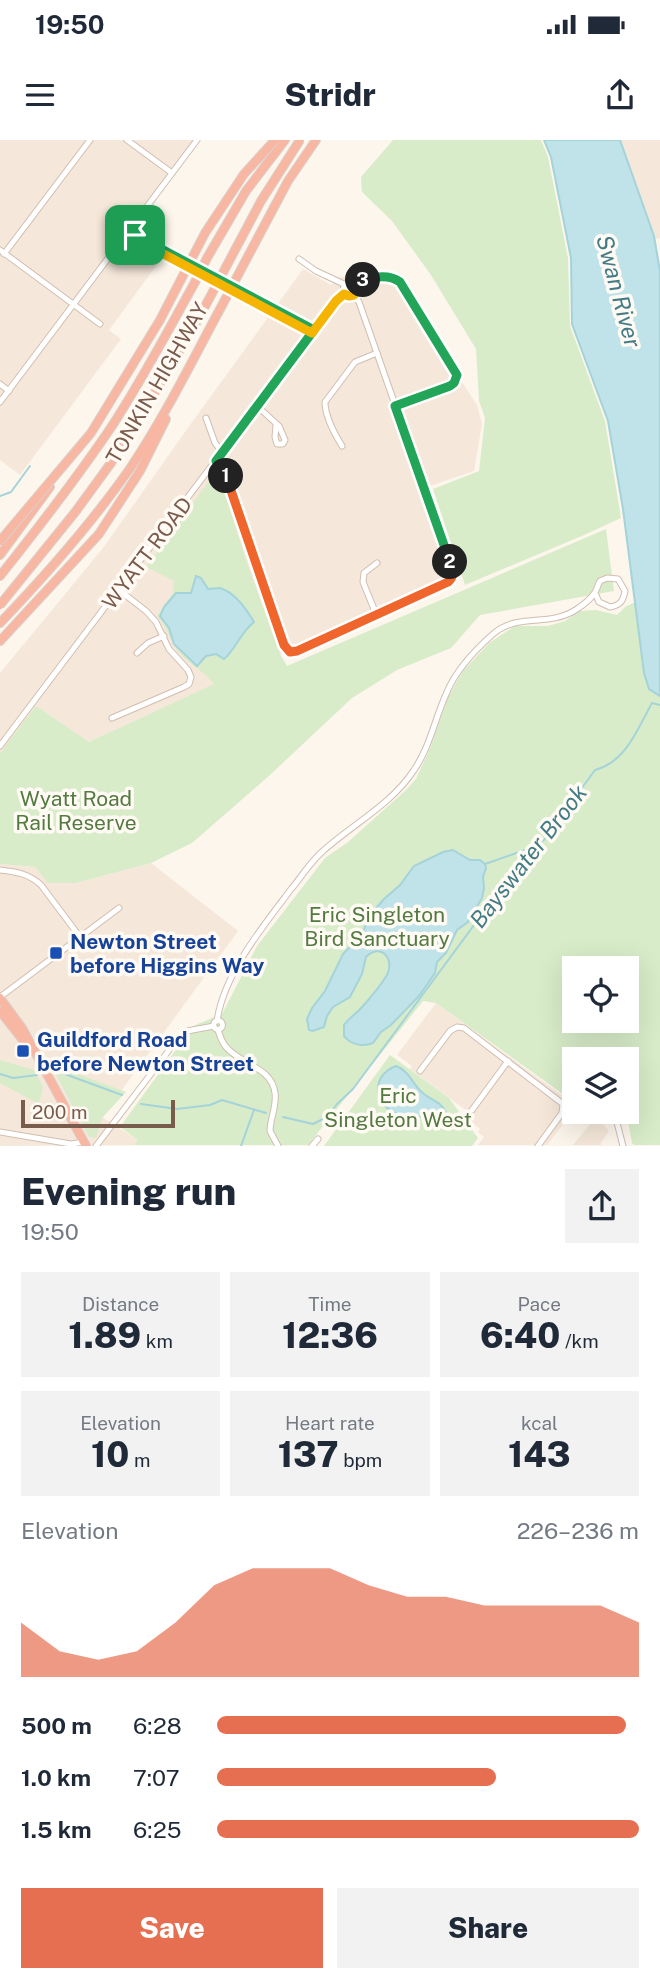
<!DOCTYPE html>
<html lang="en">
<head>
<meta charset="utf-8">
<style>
  body { margin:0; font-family:"Public Sans",sans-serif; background:#f2f2f3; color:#1f2937; height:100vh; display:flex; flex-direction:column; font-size:26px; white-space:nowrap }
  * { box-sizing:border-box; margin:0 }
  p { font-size:23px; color:#747a83 }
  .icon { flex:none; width:38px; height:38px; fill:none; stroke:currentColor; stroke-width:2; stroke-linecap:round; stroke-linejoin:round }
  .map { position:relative; height:1006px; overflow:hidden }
  .sheet { display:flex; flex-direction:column; background:#fff; flex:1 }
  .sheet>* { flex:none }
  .tools { position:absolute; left:562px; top:816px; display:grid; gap:14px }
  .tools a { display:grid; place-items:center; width:77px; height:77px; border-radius:0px; background:#fff; box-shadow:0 7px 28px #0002; font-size:35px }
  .scale { position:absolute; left:21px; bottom:18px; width:154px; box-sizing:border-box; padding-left:7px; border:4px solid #7a5c4d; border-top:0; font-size:19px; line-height:24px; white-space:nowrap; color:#7a5c4d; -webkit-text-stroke:5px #fffaf3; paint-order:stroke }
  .pin { position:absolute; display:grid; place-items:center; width:60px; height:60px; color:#fff; margin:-30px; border-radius:14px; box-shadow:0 4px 10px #0006 }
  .km { position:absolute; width:35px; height:35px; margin:-18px; border-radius:50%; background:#222; color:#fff; font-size:19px; line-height:35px; text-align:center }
  .round { display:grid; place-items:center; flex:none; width:74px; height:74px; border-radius:0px; background:#f2f2f3 }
  .overview { display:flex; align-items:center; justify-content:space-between; height:119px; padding:0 21px }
  h1 { font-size:38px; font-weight:800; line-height:52px }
  .figures { display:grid; grid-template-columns:repeat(3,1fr); gap:10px; height:119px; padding:7px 21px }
  .figures div { display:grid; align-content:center; border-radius:0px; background:#f2f2f3; text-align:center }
  .figures b { font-size:35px; font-weight:800 }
  .figures small { font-size:19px; font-weight:400 }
  .figures p { font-size:19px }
  .chart { height:196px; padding:14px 21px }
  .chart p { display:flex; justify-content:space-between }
  .chart svg { width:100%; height:126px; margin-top:7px; fill:#e76f51; opacity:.7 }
  .primary-button { display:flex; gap:14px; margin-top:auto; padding:14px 21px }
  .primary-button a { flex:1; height:80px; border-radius:0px; background:#e76f51; color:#fff; font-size:28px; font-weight:800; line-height:80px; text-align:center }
  .primary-button a+a { background:#f2f2f3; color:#1f2937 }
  ul { padding:0 21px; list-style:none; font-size:23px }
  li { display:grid; grid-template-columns:112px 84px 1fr; align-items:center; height:52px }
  li i { height:18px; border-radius:9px; background:#e76f51 }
  .status { display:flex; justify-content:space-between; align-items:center; height:49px; padding:0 35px; background:#fff; direction:ltr }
  .status svg { height:19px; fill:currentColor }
  header { display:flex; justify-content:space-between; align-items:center; height:91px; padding:0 21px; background:#fff; font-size:32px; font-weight:800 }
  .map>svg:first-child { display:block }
  .residential { fill:#f5e8da }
  .green { fill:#d8ecc9; fill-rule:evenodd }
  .water { fill:#bfe3e8; stroke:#a5d3da; stroke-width:2 }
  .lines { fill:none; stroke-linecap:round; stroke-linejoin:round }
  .stream { stroke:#a5d3da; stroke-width:2 }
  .minor-casing { stroke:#d1beb0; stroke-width:7 }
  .highway-casing { stroke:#dad1cd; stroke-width:10 }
  .minor { stroke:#fff; stroke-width:5 }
  .highway { stroke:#f7b7a3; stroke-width:8 }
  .highway-bridge-casing { stroke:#dad1cd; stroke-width:10; stroke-linecap:butt }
  .highway-bridge { stroke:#f7b7a3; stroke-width:8 }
  .split-1-casing { stroke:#fff; stroke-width:14 }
  .split-2-casing { stroke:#fff; stroke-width:14 }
  .split-3-casing { stroke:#fff; stroke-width:14 }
  .split-4-casing { stroke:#fff; stroke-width:14 }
  .split-1 { stroke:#22a559; stroke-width:9 }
  .split-2 { stroke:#f0652b; stroke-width:9 }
  .split-3 { stroke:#22a559; stroke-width:9 }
  .split-4 { stroke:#f5b400; stroke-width:9 }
  .transit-dot { fill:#1a4fb4; stroke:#fffaf3; stroke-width:2.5 }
  .labels { text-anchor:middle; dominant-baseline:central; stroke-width:7; stroke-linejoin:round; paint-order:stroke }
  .street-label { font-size:21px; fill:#7a5c4d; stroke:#fffaf3 }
  .park-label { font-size:21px; fill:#537a41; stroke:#fffaf3 }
  .transit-label { font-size:21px; font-weight:bold; fill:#164399; stroke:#fffaf3; text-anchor:start }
  .water-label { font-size:23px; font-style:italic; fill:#437c86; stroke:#fffaf3 }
</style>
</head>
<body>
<div class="status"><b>19:50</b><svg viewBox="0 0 49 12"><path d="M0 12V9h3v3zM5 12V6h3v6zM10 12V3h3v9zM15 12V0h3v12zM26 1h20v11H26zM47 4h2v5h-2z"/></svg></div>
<header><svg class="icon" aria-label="menu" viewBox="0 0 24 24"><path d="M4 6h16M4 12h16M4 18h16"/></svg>Stridr<svg class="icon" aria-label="share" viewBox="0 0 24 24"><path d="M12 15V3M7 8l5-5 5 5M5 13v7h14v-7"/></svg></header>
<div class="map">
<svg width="660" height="1006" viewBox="0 0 660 1006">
  <rect width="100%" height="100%" fill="#fdf6ec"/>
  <!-- residential -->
  <g class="residential">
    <path d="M 0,0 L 199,0 L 127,95 L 164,115 L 109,190 L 121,199 L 20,335 L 0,320 Z"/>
    <path d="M 620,0 L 660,0 L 660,98 L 656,99 Z"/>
    <path d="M 303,129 L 331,145 L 339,137 L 391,134 L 477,265 L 482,284 L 474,331 L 421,349 L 450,436 L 89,602 L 0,613 L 0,533 L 103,408 L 190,285 Z"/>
    <path d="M 151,723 L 238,791 L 102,977 L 138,1000 L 134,1005 L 0,1006 L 0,724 L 35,727 L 76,743 Z"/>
    <path d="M 436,863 L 571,962 L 574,970 L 548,1004 L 549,1005 L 478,1005 L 484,997 L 478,992 L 480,989 L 464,976 L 467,971 L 410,929 L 412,926 L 397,915 Z"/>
    <path d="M 596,977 L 609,991 L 601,1002 L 601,1005 L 573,1005 Z"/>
  </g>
  <!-- green -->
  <g class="green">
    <path d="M 393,0 L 541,0 L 548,17 L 568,118 L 570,186 L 605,281 L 621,378 L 584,395 L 465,445 L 433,349 L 479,331 L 485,278 L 479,261 L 476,209 L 431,135 L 392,81 L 362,52 L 361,37 Z"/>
    <path d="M 212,337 L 220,338 L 247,423 L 280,514 L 287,526 L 606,389 L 614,451 L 480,475 L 451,508 L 397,530 L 352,558 L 270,635 L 192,703 L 151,723 L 76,743 L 48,743 L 35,727 L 0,724 L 0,613 L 36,566 L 89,602 L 214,544 C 204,531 188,524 177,510 C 169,499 168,488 157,476 L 173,453 L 174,441 L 146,427 Z"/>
    <path d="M 635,462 L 644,533 L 649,549 L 660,556 L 660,1005 L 634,1005 L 632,1003 L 626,971 L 626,919 L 574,919 L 574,962 L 436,863 L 423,861 L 308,1005 L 134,1005 L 138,1000 L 120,987 L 193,886 L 222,874 L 257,806 L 325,718 L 348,702 L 406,650 L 416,639 L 431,606 L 448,557 L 463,531 L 489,503 L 515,486 L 548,486 L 565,481 L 580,471 L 596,470 L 617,475 L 625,467 ZM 574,828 L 626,828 L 626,880 L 574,880 Z"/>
    <path d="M 390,915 L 449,958 L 478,998 L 472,1006 L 324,1006 Z"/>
    <path d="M 0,920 L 34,930 L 43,947 L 39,964 L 0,943 Z"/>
    <path d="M 62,928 L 126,952 L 102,978 L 96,998 L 89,997 L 55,933 Z"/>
  </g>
  <!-- water -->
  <g class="water">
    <path d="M 544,0 L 620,0 L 654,96 L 660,131 L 660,556 L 649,549 L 644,533 L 623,369 L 608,281 L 572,184 L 571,118 L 551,17 Z"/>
    <path d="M 196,436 L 201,438 L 208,449 C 212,449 216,448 220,448 C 234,452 247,470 254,482 C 240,493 236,509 224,519 L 216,514 L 206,516 L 197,526 L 174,504 L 169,488 L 160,476 L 164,467 L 176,453 L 191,453 Z"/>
    <path d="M 453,710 L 470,720 L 480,720 L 485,724 L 486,728 L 483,737 L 484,748 L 482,758 L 468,782 L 457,790 L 446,813 L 437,822 L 435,833 L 419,856 L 391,885 L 381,892 L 373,903 C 363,907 351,905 344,896 L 344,885 C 349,878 357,873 363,866 C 371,857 381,845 387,835 C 395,819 381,802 366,817 L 362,834 L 350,857 L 333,867 L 327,876 L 324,887 L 313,891 L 309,890 L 307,879 L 312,868 L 325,851 L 343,814 L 362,794 L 370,775 L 384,759 L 400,745 L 414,726 L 443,712 Z"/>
    <path d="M 396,926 C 410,931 413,946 424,954 C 433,961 441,962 446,972 L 445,976 C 436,978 402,977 394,973 C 373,961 372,935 396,926 Z"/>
  </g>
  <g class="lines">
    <!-- stream -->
    <g class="stream">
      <path d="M 0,356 L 11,352 L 30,326"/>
      <path d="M 485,724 L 531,708"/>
      <path d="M 52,928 L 57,926 L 62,933 L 122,955"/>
      <path d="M 0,934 L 13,938 L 37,935"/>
      <path d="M 141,964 L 177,969 L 210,965 L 222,960 L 266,973"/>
      <path d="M 283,977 L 313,984 L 327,977 L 337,964 L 353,949 L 531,708 L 544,700 L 595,630 C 626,622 638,588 652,563 L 660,565"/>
      <path d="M 241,1006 L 254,970"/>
    </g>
    <!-- minor casing -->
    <g class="minor-casing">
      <g id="minor">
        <path d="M 127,0 L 172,33"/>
        <path d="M 129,91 L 314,190"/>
        <path d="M 126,94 L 312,193"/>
        <path d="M 0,110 L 100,184"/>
        <path d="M 4,114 L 90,0"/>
        <path d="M 299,119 L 316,131 L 346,145"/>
        <circle cx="350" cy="150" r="7"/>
        <path d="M 355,146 C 368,137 386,132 399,142 L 457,235 L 454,243 L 450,246 L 395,266"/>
        <path d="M 0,244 L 9,251"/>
        <path d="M 0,262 L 197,0"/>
        <path d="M 257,266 L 279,286 L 285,300 L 283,304 L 277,304 L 275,297 L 276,285"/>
        <path d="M 206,278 L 215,303 L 223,313"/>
        <path d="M 342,306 C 334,293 325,277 325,262 L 355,222 L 377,213"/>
        <path d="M 216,321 L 226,335 L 284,505 L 290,512 L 297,511 L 448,442 L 453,438 L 452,427 L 359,162 L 354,155"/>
        <path d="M 376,474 L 363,442 L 364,433 L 377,423"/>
        <path d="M 137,513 L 148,503 L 164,496"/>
        <path d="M 112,578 L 184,547 L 189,544 L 191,537 L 188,530 L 169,509 L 156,482 L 146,471 L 119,450"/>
        <path d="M 0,606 L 336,161 L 344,154"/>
        <path d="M 0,730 C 16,732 28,733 41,745 L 80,797"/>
        <path d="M 0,857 L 119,768"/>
        <circle cx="218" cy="885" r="4.5"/>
        <path d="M 217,881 C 224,833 264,785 292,748 C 302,736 311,721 323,711 C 353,684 392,664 414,630 C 430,607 435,578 447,552 C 456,530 475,510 493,494 C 518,472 549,488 577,469 C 583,465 589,461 593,455 C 597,451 597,446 600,441 L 607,438 L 618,439 L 625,451 C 623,461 621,465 610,467 L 599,462 L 595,453"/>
        <path d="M 218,890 C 220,896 222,904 228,909 C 243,925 272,928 275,953 C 277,966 270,979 270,991 L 278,1006"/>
        <path d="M 626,924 L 627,924"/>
        <path d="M 420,931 L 450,891 L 457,887 L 464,888 L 563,964 L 562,973 L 538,1006"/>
        <path d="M 472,970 L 508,921"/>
        <path d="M 614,971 L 623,1006"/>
        <path d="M 0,992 L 71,1004 L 84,1002"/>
        <path d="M 96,1006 L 176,901 L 187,891 L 214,886"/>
        <path d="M 312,1006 L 318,999"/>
      </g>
    </g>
    <!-- highway casing -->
    <g class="highway-casing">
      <g id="highway">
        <path d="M 207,118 L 246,51 L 285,0"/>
        <path d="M 238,135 L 288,41 L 316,0"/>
        <path d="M 0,415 L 50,347"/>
        <path d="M 0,436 C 39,387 77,338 112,286 C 142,240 168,191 195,142"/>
        <path d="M 0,483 C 47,434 92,383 131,327 C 167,273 195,215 226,158"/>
        <path d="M 0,501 L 99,394 L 140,331 L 166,279"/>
        <path d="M 0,858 L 22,888 L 86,1006"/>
        <path d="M 0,871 L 26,904"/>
      </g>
    </g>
    <!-- minor -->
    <use href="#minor" class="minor"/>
    <!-- highway -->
    <use href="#highway" class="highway"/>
    <!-- highway-bridge casing -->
    <g class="highway-bridge-casing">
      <g id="highway-bridge">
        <path d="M 195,142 L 207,118"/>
        <path d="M 226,158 L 238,135"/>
        <path d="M 0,401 L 91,293 L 160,180 L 205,93 L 244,34 L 275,0"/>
        <path d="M 0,465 L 76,371 L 119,312 L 192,191 L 261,61 L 300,0"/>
      </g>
    </g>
    <!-- highway-bridge -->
    <use href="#highway-bridge" class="highway-bridge"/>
  </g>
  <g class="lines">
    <!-- split-1 casing -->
    <g class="split-1-casing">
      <path id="split-1" d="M 135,95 L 314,190 L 216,321 L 226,336"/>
    </g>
    <!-- split-2 casing -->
    <g class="split-2-casing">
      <path id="split-2" d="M 226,336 L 284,505 L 290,512 L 297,511 L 448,442 C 455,436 453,430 450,422"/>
    </g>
    <!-- split-3 casing -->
    <g class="split-3-casing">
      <path id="split-3" d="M 363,140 C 376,137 388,134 400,142 L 457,235 L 454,243 L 450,246 L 395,266 L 450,422"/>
    </g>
    <!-- split-4 casing -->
    <g class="split-4-casing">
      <path id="split-4" d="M 135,95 L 129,90 L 126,94 L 312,193 L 336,161 L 344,154 L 349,156 L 354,155 L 356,151 L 355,146 L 363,140"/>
    </g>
    <!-- split-1 -->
    <use href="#split-1" class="split-1"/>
    <!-- split-2 -->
    <use href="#split-2" class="split-2"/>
    <!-- split-3 -->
    <use href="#split-3" class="split-3"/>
    <!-- split-4 -->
    <use href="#split-4" class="split-4"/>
  </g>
  <!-- markers -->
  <g class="transit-dot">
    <rect x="49" y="806" width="14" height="14" rx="3.5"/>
    <rect x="16" y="904" width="14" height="14" rx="3.5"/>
  </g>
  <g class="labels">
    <!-- street labels -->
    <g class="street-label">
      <text transform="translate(157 243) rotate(-60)">TONKIN HIGHWAY</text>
      <text transform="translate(147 413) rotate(-53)">WYATT ROAD</text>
    </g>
    <!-- park labels -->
    <g class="park-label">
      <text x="76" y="658">Wyatt Road<tspan x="76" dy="24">Rail Reserve</tspan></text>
      <text x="377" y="774">Eric Singleton<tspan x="377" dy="24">Bird Sanctuary</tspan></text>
      <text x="398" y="955">Eric<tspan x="398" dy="24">Singleton West</tspan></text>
    </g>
    <!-- transit labels -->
    <g class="transit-label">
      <text x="70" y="801">Newton Street<tspan x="70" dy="24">before Higgins Way</tspan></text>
      <text x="37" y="899">Guildford Road<tspan x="37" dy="24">before Newton Street</tspan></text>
    </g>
    <!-- water labels -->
    <g class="water-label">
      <text transform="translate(619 151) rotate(75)">Swan River</text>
      <text transform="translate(528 716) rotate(-52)">Bayswater Brook</text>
    </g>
  </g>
</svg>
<div class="tools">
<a><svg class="icon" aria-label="locate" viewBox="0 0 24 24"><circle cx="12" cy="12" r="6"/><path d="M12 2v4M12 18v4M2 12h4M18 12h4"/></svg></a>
<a><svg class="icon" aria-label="layers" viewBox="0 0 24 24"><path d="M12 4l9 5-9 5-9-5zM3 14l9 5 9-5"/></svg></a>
</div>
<div class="scale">200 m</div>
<div class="pin" style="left:135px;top:95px;background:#1e9e55"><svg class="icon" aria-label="arrive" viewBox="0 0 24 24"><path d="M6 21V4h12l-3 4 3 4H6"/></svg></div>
<b class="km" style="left:226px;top:336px">1</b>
<b class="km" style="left:450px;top:422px">2</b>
<b class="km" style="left:363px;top:140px">3</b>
</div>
<section class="sheet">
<div class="overview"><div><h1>Evening run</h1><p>19:50</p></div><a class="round"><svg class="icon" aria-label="share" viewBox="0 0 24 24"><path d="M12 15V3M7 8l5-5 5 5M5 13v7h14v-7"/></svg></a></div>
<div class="figures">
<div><p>Distance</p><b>1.89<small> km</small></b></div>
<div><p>Time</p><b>12:36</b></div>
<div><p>Pace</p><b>6:40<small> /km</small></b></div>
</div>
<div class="figures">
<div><p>Elevation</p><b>10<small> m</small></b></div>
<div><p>Heart rate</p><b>137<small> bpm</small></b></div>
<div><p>kcal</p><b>143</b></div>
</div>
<div class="chart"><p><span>Elevation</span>226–236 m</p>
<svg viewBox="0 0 160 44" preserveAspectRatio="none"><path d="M0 44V25L10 35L20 38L30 35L40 25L50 12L60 6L70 6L80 6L90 12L100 16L110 16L120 19L130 19L140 19L150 19L160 25V44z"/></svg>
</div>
<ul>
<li><b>500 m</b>6:28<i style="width:97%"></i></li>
<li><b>1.0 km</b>7:07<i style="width:66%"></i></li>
<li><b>1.5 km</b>6:25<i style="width:100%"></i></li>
</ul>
<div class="primary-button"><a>Save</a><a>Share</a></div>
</section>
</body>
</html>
